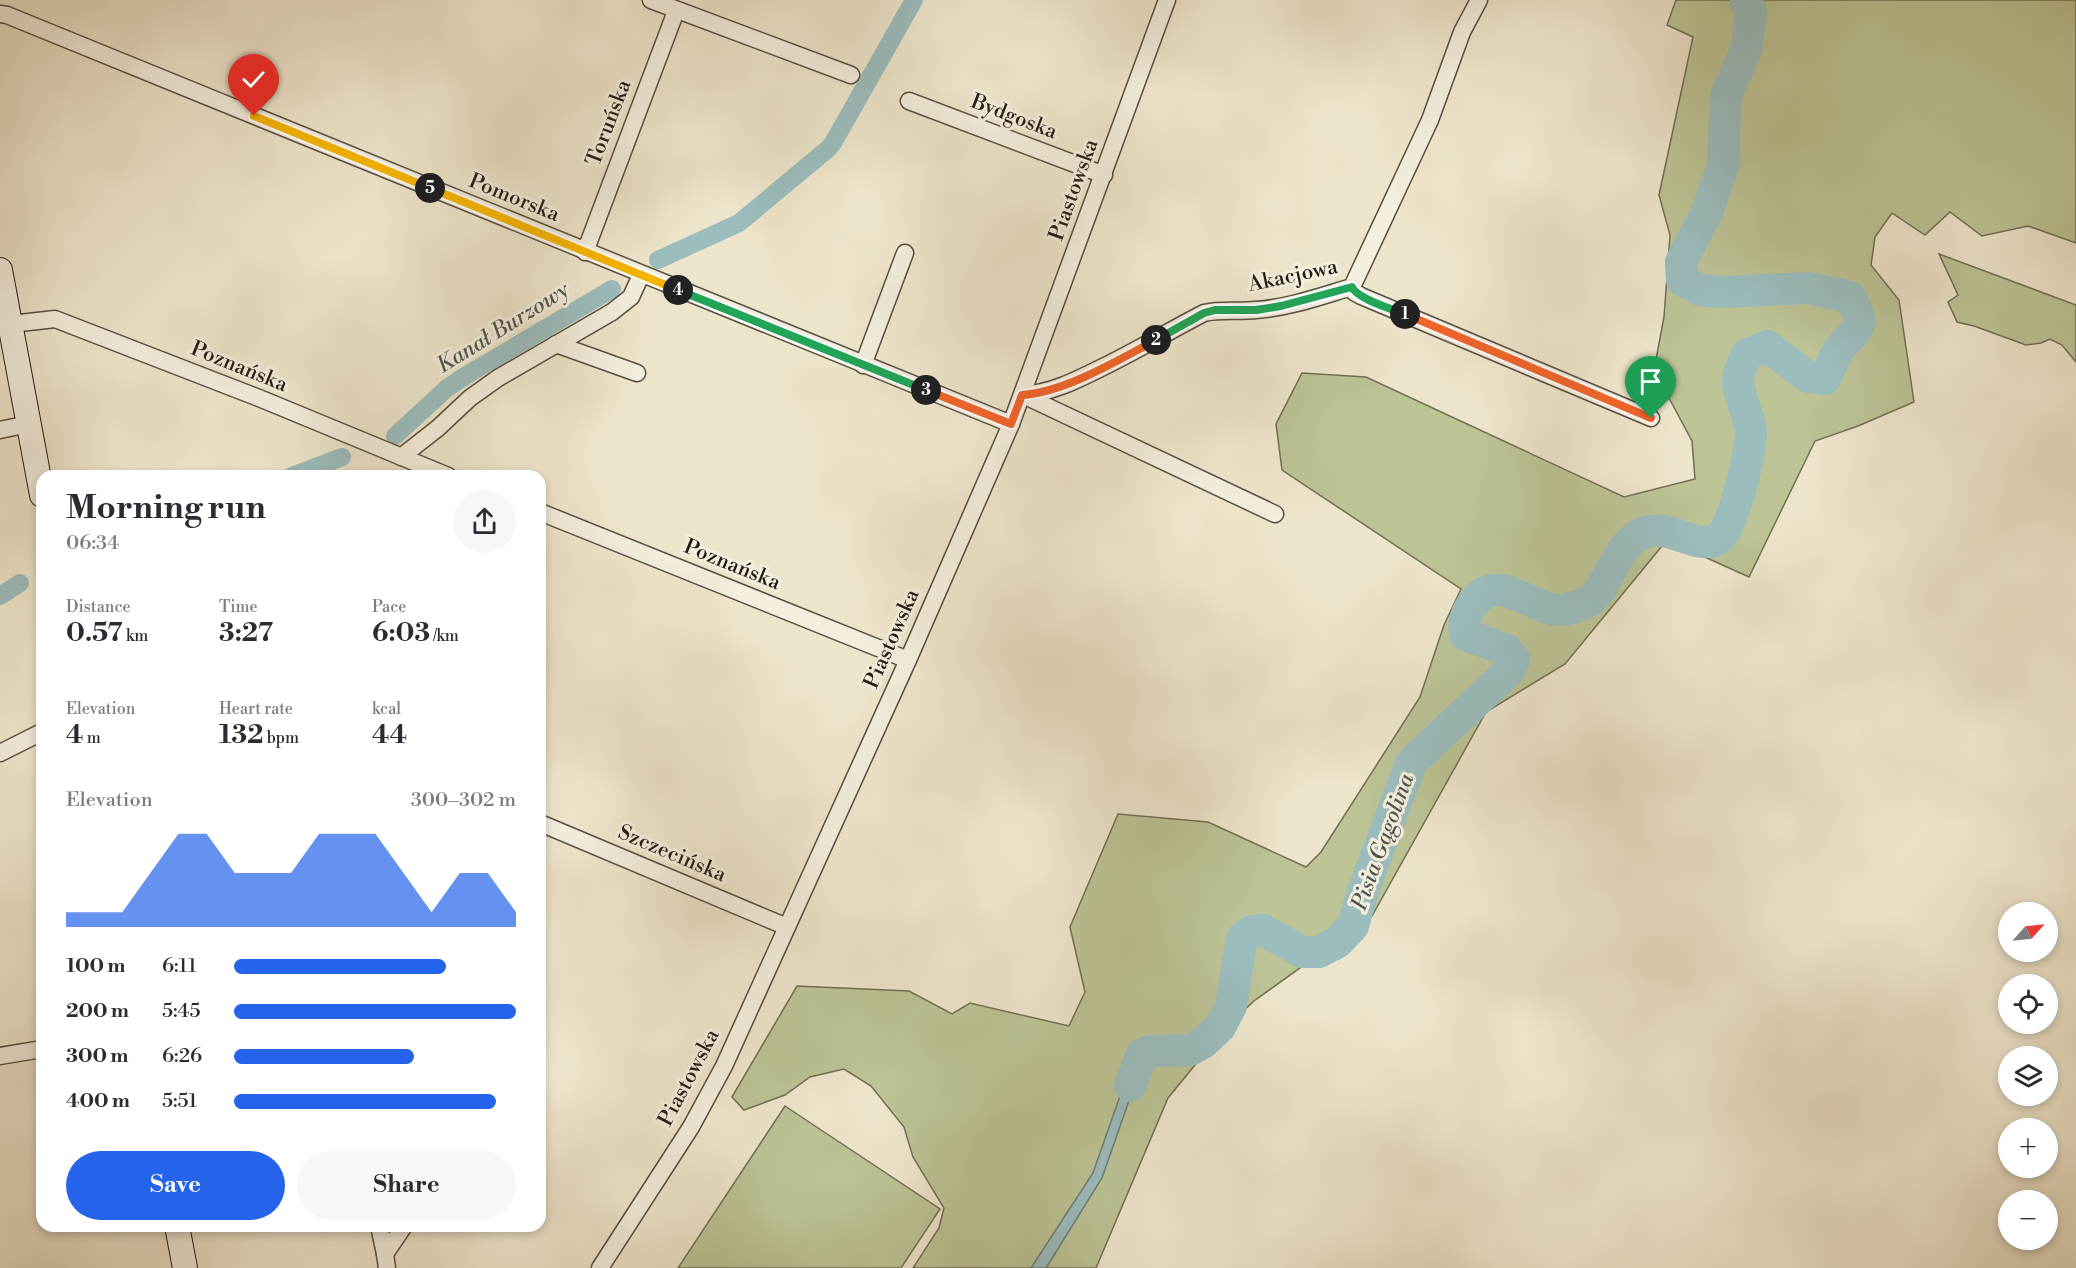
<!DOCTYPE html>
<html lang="en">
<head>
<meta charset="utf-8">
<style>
  body { margin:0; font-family:"Libre Bodoni",serif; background:#f7f7f7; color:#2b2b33; height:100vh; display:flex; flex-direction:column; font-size:22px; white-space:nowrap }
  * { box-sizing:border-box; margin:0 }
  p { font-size:20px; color:#7c7c81 }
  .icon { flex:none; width:33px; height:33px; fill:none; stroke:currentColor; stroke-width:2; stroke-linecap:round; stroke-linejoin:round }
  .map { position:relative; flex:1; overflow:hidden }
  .sheet { position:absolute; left:36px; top:470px; width:510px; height:762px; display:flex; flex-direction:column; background:#fff; border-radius:18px; box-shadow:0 3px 9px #0003 }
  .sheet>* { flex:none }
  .needle { width:39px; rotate:63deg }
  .buttons { position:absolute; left:1998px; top:902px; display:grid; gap:12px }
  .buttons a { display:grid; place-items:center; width:60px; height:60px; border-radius:50%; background:#fff; box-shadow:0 3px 9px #0003; font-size:30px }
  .pin { position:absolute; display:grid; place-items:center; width:51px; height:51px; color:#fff; margin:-62px -26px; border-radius:50% 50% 50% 0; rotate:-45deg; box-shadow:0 0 6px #0007 }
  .pin .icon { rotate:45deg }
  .km { position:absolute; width:30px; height:30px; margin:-15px; border-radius:50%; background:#222; color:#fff; font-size:16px; line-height:30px; text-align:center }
  .round { display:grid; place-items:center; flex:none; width:63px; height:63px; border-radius:32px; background:#f7f7f7 }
  .overview { display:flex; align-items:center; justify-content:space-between; height:102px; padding:0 30px }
  h1 { font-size:33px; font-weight:800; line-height:45px }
  .figures { display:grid; grid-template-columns:repeat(3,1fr); gap:9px; height:102px; padding:6px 30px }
  .figures div { display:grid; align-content:center }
  .figures b { font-size:26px; font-weight:800 }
  .figures small { font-size:16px; font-weight:400 }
  .figures p { font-size:16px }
  .chart { height:168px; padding:12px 30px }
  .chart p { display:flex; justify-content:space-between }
  .chart svg { width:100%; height:108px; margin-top:6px; fill:#2563eb; opacity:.7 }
  .button { display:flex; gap:12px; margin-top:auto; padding:12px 30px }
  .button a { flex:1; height:69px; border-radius:36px; background:#2563eb; color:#fff; font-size:24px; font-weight:800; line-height:69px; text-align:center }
  .button a+a { background:#f7f7f7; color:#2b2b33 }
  ul { padding:0 30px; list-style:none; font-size:20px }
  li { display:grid; grid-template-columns:96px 72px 1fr; align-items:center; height:45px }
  li i { height:15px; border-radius:8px; background:#2563eb }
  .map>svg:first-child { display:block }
  .green { fill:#bcc395; stroke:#706f55; stroke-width:1.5 }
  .water { fill:#9bbdbe; stroke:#6c7c7a; stroke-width:1.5 }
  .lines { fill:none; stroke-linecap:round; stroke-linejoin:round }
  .canal { stroke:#9bbdbe; stroke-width:18 }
  .river { stroke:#9bbdbe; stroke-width:32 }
  .street-casing { stroke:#574e42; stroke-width:19 }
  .secondary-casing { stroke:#251b15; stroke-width:26 }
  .street { stroke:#f3eedd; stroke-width:16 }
  .secondary { stroke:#f3eedd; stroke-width:24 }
  .split-1-casing { stroke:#fff; stroke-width:12 }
  .split-2-casing { stroke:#fff; stroke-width:12 }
  .split-3-casing { stroke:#fff; stroke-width:12 }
  .split-4-casing { stroke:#fff; stroke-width:12 }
  .split-5-casing { stroke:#fff; stroke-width:12 }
  .split-6-casing { stroke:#fff; stroke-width:12 }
  .split-1 { stroke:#f0652b; stroke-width:8 }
  .split-2 { stroke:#22a559; stroke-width:8 }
  .split-3 { stroke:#f0652b; stroke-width:8 }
  .split-4 { stroke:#22a559; stroke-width:8 }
  .split-5 { stroke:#f5b400; stroke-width:8 }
  .split-6 { stroke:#f5b400; stroke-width:8 }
  .labels { text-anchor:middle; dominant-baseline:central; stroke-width:6; stroke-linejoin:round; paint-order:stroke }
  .street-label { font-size:21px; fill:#251b15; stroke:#f3eedd }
  .water-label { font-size:22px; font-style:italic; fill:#4e5450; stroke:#f3eedd }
</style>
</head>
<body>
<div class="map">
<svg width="2076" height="1268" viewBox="0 0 2076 1268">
  <rect width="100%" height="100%" fill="#ede5cb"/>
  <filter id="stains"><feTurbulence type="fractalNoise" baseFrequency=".00333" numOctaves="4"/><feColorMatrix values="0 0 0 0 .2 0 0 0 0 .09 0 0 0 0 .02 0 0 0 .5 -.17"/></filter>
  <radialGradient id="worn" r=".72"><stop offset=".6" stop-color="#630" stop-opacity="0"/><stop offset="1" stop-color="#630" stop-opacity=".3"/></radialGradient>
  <!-- green -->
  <g class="green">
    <path d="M 1676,0 L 2076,0 L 2076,243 L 2028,226 L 1982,236 L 1950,212 L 1925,235 L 1892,213 L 1875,237 L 1871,265 L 1899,300 L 1914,402 L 1858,426 L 1815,441 L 1749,577 L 1667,540 L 1565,664 L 1486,712 L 1372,916 L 1254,1001 L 1227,1026 L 1168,1098 L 1096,1268 L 913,1268 L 939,1228 L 944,1208 L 913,1157 L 904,1127 L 871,1086 L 844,1069 L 810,1077 L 785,1095 L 744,1110 L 732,1097 L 797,986 L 909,991 L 952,1014 L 970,1003 L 1069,1026 L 1085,992 L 1070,927 L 1118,814 L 1208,822 L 1306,867 L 1321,852 L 1420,697 L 1444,625 L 1461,589 L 1282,470 L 1276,424 L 1302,373 L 1366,377 L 1624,497 L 1695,479 L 1692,441 L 1654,370 L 1664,317 L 1670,235 L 1659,195 L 1693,37 L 1667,25 Z"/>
    <path d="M 1939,254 L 2076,305 L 2076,362 L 2062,345 L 2050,339 L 2041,343 L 2026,345 L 1974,326 L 1957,322 L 1948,302 L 1958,295 Z"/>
    <path d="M 785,1106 L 940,1209 L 901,1268 L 678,1268 Z"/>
  </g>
  <!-- water -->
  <path class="water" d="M 1150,1051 L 1131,1095 L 1102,1178 L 1046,1268 L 1031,1268 L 1093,1173 L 1134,1056 Z"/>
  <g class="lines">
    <!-- canal -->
    <g class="canal">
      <path d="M 658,260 L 739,223 L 829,148 L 833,143 L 914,0"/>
      <path d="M 395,436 L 446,389 L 465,376 L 612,289"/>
      <path d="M 292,476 L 342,457"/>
      <path d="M 0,596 L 20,583"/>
    </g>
    <!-- river -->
    <path class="river" d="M 1130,1086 L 1142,1054 L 1150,1051 L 1190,1050 L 1204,1042 L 1220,1027 L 1231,1006 L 1242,939 L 1251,931 L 1263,930 L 1302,952 L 1319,952 L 1338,942 L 1353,926 L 1362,894 L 1411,763 L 1510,670 L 1514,659 L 1507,650 L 1465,635 C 1463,621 1466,612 1475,601 C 1498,572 1533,610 1559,610 C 1570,610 1580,606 1589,601 C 1605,593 1616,549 1637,536 C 1665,518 1695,551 1717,540 C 1733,532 1751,451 1751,433 C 1750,415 1738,397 1738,380 C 1738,372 1744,361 1747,354 L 1767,346 L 1808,377 L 1825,379 C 1829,371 1832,361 1837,353 C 1852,327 1871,334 1850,297 L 1808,288 L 1721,292 L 1700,290 L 1682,280 L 1681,262 L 1707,212 L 1723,166 L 1726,96 L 1747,48 L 1751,11 L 1745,0"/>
    <!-- street casing -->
    <g class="street-casing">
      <g id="street">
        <path d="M 651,0 L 851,75"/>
        <path d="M 0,14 L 7,15 L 1011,424"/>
        <path d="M 909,101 L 1104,175"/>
        <path d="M 585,252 L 676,11"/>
        <path d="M 1352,287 L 1354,292 L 1361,296 L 1651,418"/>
        <path d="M 11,324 L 55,319 L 259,398 L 448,476"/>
        <path d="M 556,344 L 637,373"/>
        <path d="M 863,365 L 905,253"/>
        <path d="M 1022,395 C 1051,393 1075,381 1101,368 C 1136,351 1169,331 1204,313 C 1221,309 1238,312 1256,310 C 1288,308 1321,296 1352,287 L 1430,120 L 1462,32 L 1479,0"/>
        <path d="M 1023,395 L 1275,514"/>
        <path d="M 0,430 L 29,424"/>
        <path d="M 401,457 L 438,428 L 470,398 L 498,378 L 612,312 L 631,297 L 641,275"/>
        <path d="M 540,512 L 908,660"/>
        <path d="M 0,753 L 42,732"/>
        <path d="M 540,823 L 787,927"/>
        <path d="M 0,1056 L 42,1049"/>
        <path d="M 379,1226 L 385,1254"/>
        <path d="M 387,1268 L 385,1254 L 404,1226"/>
        <path d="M 600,1268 L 691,1127 L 724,1066 L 908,660 L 1011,424 L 1167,0"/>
      </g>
    </g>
    <!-- secondary casing -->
    <g class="secondary-casing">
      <g id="secondary">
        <path d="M 0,270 L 42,495"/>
        <path d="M 177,1226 L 185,1268"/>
      </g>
    </g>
    <!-- street -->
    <use href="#street" class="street"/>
    <!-- secondary -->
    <use href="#secondary" class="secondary"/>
  </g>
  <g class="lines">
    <!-- split-1 casing -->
    <g class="split-1-casing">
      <path id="split-1" d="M 1405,314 L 1651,418"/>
    </g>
    <!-- split-2 casing -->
    <g class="split-2-casing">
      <path id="split-2" d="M 1156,340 L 1204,313 L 1215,310 L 1256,310 L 1281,306 L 1352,287 C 1357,299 1392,309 1405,314"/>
    </g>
    <!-- split-3 casing -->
    <g class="split-3-casing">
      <path id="split-3" d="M 926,390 L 1011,424 L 1022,395 C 1065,392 1117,361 1156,340"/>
    </g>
    <!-- split-4 casing -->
    <g class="split-4-casing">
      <path id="split-4" d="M 678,290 L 926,390"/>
    </g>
    <!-- split-5 casing -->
    <g class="split-5-casing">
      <path id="split-5" d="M 430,188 L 678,290"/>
    </g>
    <!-- split-6 casing -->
    <g class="split-6-casing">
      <path id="split-6" d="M 254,116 L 430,188"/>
    </g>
    <!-- split-1 -->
    <use href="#split-1" class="split-1"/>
    <!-- split-2 -->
    <use href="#split-2" class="split-2"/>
    <!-- split-3 -->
    <use href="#split-3" class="split-3"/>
    <!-- split-4 -->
    <use href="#split-4" class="split-4"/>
    <!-- split-5 -->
    <use href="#split-5" class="split-5"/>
    <!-- split-6 -->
    <use href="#split-6" class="split-6"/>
  </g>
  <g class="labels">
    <!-- street labels -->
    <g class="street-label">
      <text transform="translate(1014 117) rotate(21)">Bydgoska</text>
      <text transform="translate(609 123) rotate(-69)">Toruńska</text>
      <text transform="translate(1074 190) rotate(-70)">Piastowska</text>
      <text transform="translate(514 198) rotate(22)">Pomorska</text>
      <text transform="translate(1293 276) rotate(-12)">Akacjowa</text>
      <text transform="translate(239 367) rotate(22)">Poznańska</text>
      <text transform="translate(732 565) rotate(22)">Poznańska</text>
      <text transform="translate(892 639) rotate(-66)">Piastowska</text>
      <text transform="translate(672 854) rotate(23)">Szczecińska</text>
      <text transform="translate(689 1078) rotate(-62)">Piastowska</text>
    </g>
    <!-- water labels -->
    <g class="water-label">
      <text transform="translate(503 328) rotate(-32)">Kanał Burzowy</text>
      <text transform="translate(1383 842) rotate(-70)">Pisia Gągolina</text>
    </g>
  </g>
  <rect width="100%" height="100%" filter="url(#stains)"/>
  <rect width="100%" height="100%" fill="url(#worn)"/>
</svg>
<div class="buttons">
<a><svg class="needle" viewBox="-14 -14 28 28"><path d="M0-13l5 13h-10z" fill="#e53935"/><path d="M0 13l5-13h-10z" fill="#7c7c81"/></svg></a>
<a><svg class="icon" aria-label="locate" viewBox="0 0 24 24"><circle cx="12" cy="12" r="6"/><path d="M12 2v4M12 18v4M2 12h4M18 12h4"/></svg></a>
<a><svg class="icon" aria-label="layers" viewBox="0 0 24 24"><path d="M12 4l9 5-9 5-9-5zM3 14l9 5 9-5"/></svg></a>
<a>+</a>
<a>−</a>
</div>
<div class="pin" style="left:1651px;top:418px;background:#1e9e55"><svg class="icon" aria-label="arrive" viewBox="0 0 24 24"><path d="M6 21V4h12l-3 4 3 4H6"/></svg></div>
<div class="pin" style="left:254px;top:116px;background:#d93025"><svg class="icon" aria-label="check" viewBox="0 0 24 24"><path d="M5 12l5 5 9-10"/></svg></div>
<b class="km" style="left:1405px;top:314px">1</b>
<b class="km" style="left:1156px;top:340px">2</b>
<b class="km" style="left:926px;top:390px">3</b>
<b class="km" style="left:678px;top:290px">4</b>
<b class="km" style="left:430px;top:188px">5</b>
<section class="sheet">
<div class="overview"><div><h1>Morning run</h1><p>06:34</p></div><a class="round"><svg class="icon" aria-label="share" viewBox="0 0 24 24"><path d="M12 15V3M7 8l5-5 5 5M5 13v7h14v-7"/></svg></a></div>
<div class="figures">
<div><p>Distance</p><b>0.57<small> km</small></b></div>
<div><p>Time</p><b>3:27</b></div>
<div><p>Pace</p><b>6:03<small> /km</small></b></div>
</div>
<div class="figures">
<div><p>Elevation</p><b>4<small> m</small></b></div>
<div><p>Heart rate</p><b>132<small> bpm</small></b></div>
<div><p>kcal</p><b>44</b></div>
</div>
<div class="chart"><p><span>Elevation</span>300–302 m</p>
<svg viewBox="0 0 160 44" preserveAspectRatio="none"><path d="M0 44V38L10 38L20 38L30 22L40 6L50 6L60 22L70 22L80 22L90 6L100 6L110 6L120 22L130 38L140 22L150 22L160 38V44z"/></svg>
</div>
<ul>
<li><b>100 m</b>6:11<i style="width:75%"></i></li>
<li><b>200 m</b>5:45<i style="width:100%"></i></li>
<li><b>300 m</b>6:26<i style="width:64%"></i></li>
<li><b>400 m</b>5:51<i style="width:93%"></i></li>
</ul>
<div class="button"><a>Save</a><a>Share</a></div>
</section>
</div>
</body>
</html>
